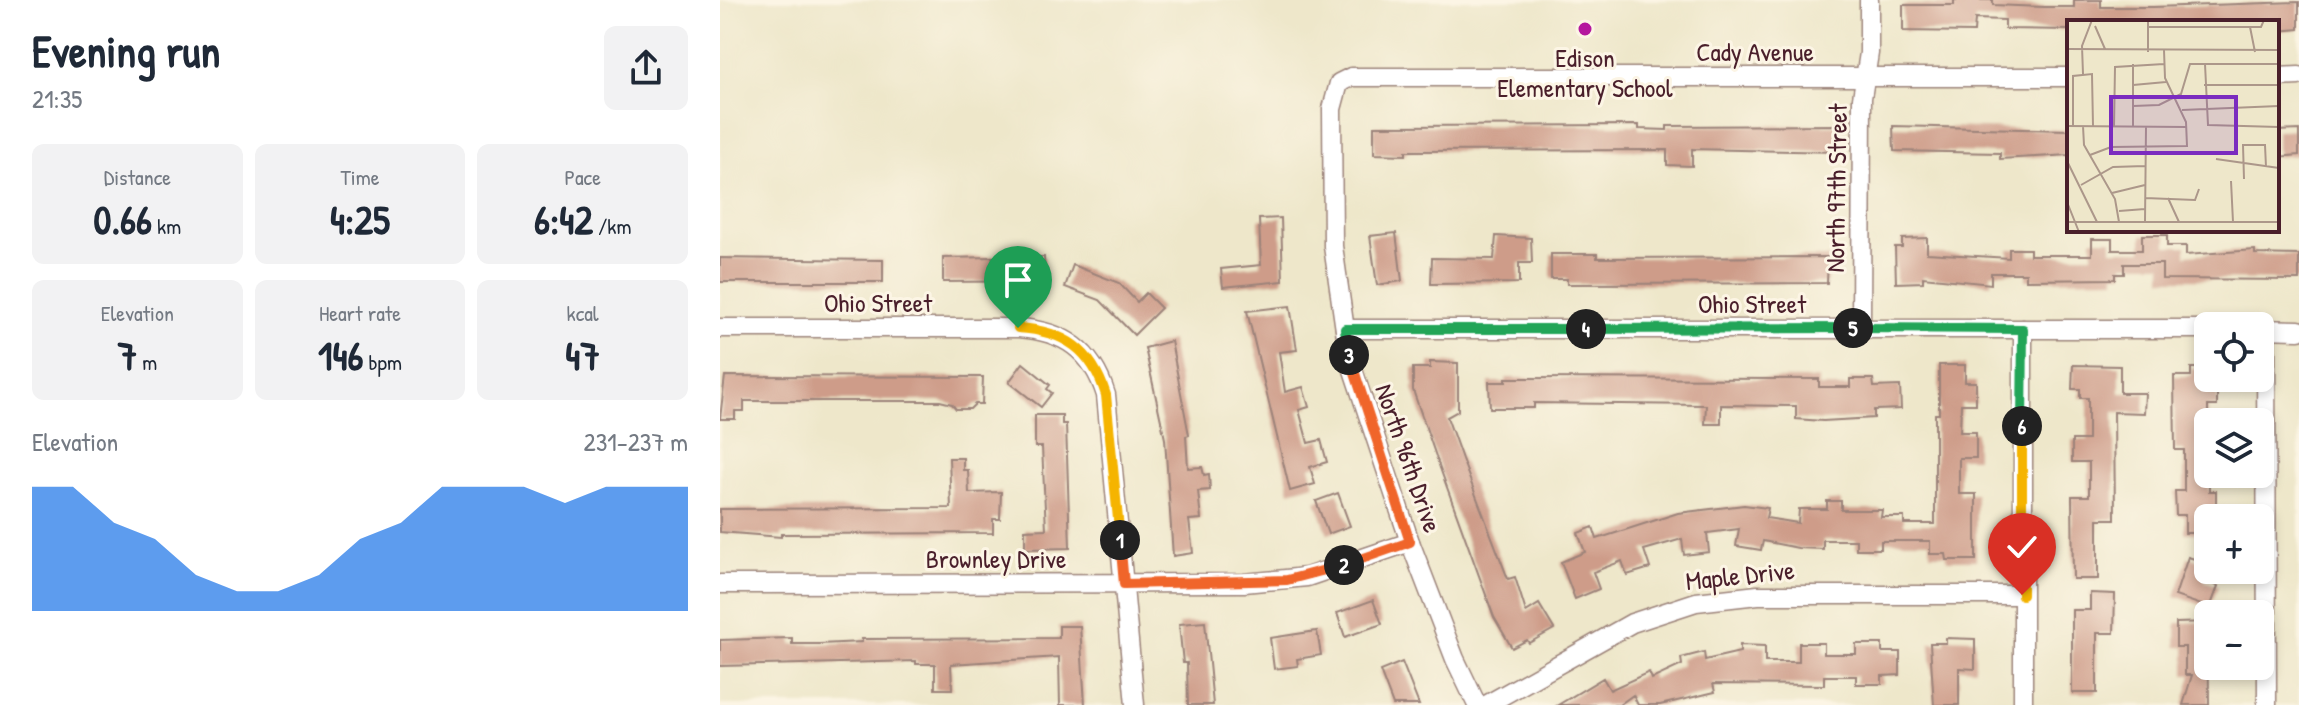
<!DOCTYPE html>
<html lang="en">
<head>
<meta charset="utf-8">
<style>
  body { margin:0; font-family:"Patrick Hand",sans-serif; background:#f2f2f3; color:#1f2937; height:100vh; display:flex; flex-direction:column; font-size:30px; white-space:nowrap }
  * { box-sizing:border-box; margin:0 }
  p { font-size:26px; color:#747a83 }
  .icon { flex:none; width:44px; height:44px; fill:none; stroke:currentColor; stroke-width:2; stroke-linecap:round; stroke-linejoin:round }
  .map { position:relative; flex:1; overflow:hidden }
  .drawer { display:flex; flex-direction:column; background:#fff; width:720px }
  .drawer>* { flex:none }
  .buttons { position:absolute; left:1474px; top:312px; display:grid; gap:16px }
  .buttons a { display:grid; place-items:center; width:80px; height:80px; border-radius:12px; background:#fff; box-shadow:0 4px 12px #0003; font-size:40px }
  .pin { position:absolute; display:grid; place-items:center; width:68px; height:68px; color:#fff; margin:-82px -34px; border-radius:50% 50% 50% 0; rotate:-45deg; box-shadow:0 0 8px #0007 }
  .pin .icon { rotate:45deg }
  .km { position:absolute; width:40px; height:40px; margin:-20px; border-radius:50%; background:#222; color:#fff; font-size:22px; line-height:40px; text-align:center }
  .round { display:grid; place-items:center; flex:none; width:84px; height:84px; border-radius:12px; background:#f2f2f3 }
  .headline { display:flex; align-items:center; justify-content:space-between; height:136px; padding:0 32px }
  h1 { font-size:44px; font-weight:700; line-height:60px }
  .stats { display:grid; grid-template-columns:repeat(3,1fr); gap:12px; height:136px; padding:8px 32px }
  .stats div { display:grid; align-content:center; border-radius:12px; background:#f2f2f3; text-align:center }
  .stats b { font-size:40px; font-weight:700 }
  .stats small { font-size:22px; font-weight:400 }
  .stats p { font-size:22px }
  .chart { height:224px; padding:16px 32px }
  .chart p { display:flex; justify-content:space-between }
  .chart svg { width:100%; height:144px; margin-top:8px; fill:#1a73e8; opacity:.7 }
  main { display:flex; flex:1; min-height:0 }
  .map>svg:first-child { display:block }
  .building { fill:#ce9c89 }
  .lines { fill:none; stroke-linecap:round; stroke-linejoin:round }
  .minor-casing { stroke:#9c837a; stroke-width:21 }
  .minor { stroke:#fff; stroke-width:18 }
  .split-1-casing { stroke:#fff; stroke-width:16 }
  .split-2-casing { stroke:#fff; stroke-width:16 }
  .split-3-casing { stroke:#fff; stroke-width:16 }
  .split-4-casing { stroke:#fff; stroke-width:16 }
  .split-5-casing { stroke:#fff; stroke-width:16 }
  .split-6-casing { stroke:#fff; stroke-width:16 }
  .split-7-casing { stroke:#fff; stroke-width:16 }
  .split-1 { stroke:#f5b400; stroke-width:10 }
  .split-2 { stroke:#f0652b; stroke-width:10 }
  .split-3 { stroke:#f0652b; stroke-width:10 }
  .split-4 { stroke:#22a559; stroke-width:10 }
  .split-5 { stroke:#22a559; stroke-width:10 }
  .split-6 { stroke:#22a559; stroke-width:10 }
  .split-7 { stroke:#f5b400; stroke-width:10 }
  .poi-dot { fill:#b5179e; stroke:#fcf5e5; stroke-width:3 }
  .labels { text-anchor:middle; dominant-baseline:central; stroke-width:6; stroke-linejoin:round; paint-order:stroke }
  .street-label { font-size:26px; fill:#4a1f2b; stroke:#fcf5e5 }
  .poi-label { font-size:26px; fill:#4a1f2b; stroke:#fcf5e5 }
  .inset-road { fill:none; stroke:#ac978a; stroke-width:2 }
  .view { fill:#7b2cbf; fill-opacity:0.15; stroke:#7b2cbf; stroke-width:4 }
  .inset-edge { fill:none; stroke:#4a1f2b; stroke-width:4 }
</style>
</head>
<body>
<main>
<section class="drawer">
<div class="headline"><div><h1>Evening run</h1><p>21:35</p></div><a class="round"><svg class="icon" aria-label="share" viewBox="0 0 24 24"><path d="M12 15V3M7 8l5-5 5 5M5 13v7h14v-7"/></svg></a></div>
<div class="stats">
<div><p>Distance</p><b>0.66<small> km</small></b></div>
<div><p>Time</p><b>4:25</b></div>
<div><p>Pace</p><b>6:42<small> /km</small></b></div>
</div>
<div class="stats">
<div><p>Elevation</p><b>7<small> m</small></b></div>
<div><p>Heart rate</p><b>146<small> bpm</small></b></div>
<div><p>kcal</p><b>47</b></div>
</div>
<div class="chart"><p><span>Elevation</span>231–237 m</p>
<svg viewBox="0 0 160 44" preserveAspectRatio="none"><path d="M0 44V6L10 6L20 17L30 22L40 33L50 38L60 38L70 33L80 22L90 17L100 6L110 6L120 6L130 11L140 6L150 6L160 6V44z"/></svg>
</div>
</section>
<div class="map">
<svg width="1579" height="705" viewBox="0 0 1579 705">
  <rect width="100%" height="100%" fill="#fcf5e5"/>
  <filter id="ink" filterUnits="userSpaceOnUse"><feTurbulence type="fractalNoise" baseFrequency=".0125" numOctaves="2"/><feDisplacementMap in="SourceGraphic" scale="16" xChannelSelector="R" yChannelSelector="G"/><feConvolveMatrix kernelMatrix="1 2 1 2 8 2 1 2 1" color-interpolation-filters="sRGB"/></filter>
  <filter id="wash" filterUnits="userSpaceOnUse"><feTurbulence type="fractalNoise" baseFrequency=".006" numOctaves="4" result="noise"/><feDisplacementMap in="SourceGraphic" scale="32" xChannelSelector="R" yChannelSelector="G"/><feGaussianBlur stdDeviation="1.8" result="paint"/><feColorMatrix in="noise" values="0 0 0 0 0 0 0 0 0 0 0 0 0 0 0 0 0 1.4 0 .05"/><feComposite in="paint" operator="in"/></filter>
  <g filter="url(#wash)">
    <rect width="100%" height="100%" fill="#eee7ca"/>
    <g id="blocks">
      <!-- building -->
      <g class="building">
        <path d="M 1234,0 L 1273,0 L 1273,5 L 1325,7 L 1354,7 L 1354,0 L 1381,0 L 1381,7 L 1433,7 L 1579,2 L 1579,29 L 1557,31 L 1557,22 L 1349,22 L 1349,30 L 1285,29 L 1285,20 L 1255,19 L 1254,32 L 1183,31 L 1183,5 L 1234,5 Z"/>
        <path d="M 919,125 L 919,129 L 947,130 L 947,126 L 1118,125 L 1118,152 L 972,149 L 972,166 L 947,165 L 947,150 L 686,151 L 686,155 L 654,154 L 654,126 Z"/>
        <path d="M 1173,126 L 1349,130 L 1349,155 L 1280,159 L 1280,153 L 1174,151 Z"/>
        <path d="M 1579,130 L 1579,155 L 1557,157 L 1557,131 Z"/>
        <path d="M 561,218 L 563,281 L 503,287 L 501,269 L 541,265 L 539,219 Z"/>
        <path d="M 676,233 L 682,281 L 657,285 L 650,236 Z"/>
        <path d="M 1422,235 L 1447,235 L 1447,246 L 1466,246 L 1466,255 L 1535,250 L 1535,254 L 1579,255 L 1579,280 L 1442,279 L 1442,264 L 1404,264 L 1404,274 L 1395,274 L 1395,279 L 1306,280 L 1306,273 L 1271,273 L 1271,284 L 1203,277 L 1203,282 L 1176,283 L 1175,247 L 1182,247 L 1182,239 L 1207,238 L 1207,253 L 1289,258 L 1289,249 L 1310,249 L 1310,255 L 1372,255 L 1372,239 L 1392,239 L 1392,250 L 1422,250 Z"/>
        <path d="M 776,236 L 811,238 L 812,263 L 799,263 L 799,283 L 711,284 L 712,258 L 774,259 Z"/>
        <path d="M 831,254 L 877,254 L 877,258 L 1108,257 L 1107,283 L 847,284 L 847,279 L 831,279 Z"/>
        <path d="M 276,257 L 324,257 L 325,281 L 223,282 L 223,258 Z"/>
        <path d="M 0,258 L 163,260 L 163,282 L 0,282 Z"/>
        <path d="M 353,265 L 399,283 L 417,302 L 426,293 L 441,308 L 414,335 L 380,300 L 345,287 Z"/>
        <path d="M 570,306 L 577,350 L 559,352 L 565,392 L 583,387 L 589,407 L 579,410 L 588,443 L 601,440 L 607,462 L 590,467 L 595,484 L 570,491 L 527,311 Z"/>
        <path d="M 451,341 L 469,435 L 466,436 L 468,468 L 482,467 L 484,475 L 489,474 L 490,490 L 478,491 L 481,519 L 469,520 L 473,553 L 453,556 L 445,439 L 425,348 Z"/>
        <path d="M 710,362 L 738,363 L 738,411 L 727,417 L 742,459 L 788,579 L 795,577 L 806,612 L 819,604 L 834,629 L 809,643 L 807,640 L 792,648 L 774,617 L 720,468 L 693,390 L 693,368 L 710,368 Z"/>
        <path d="M 303,363 L 330,385 L 327,389 L 332,393 L 321,407 L 289,382 Z"/>
        <path d="M 1219,365 L 1245,365 L 1245,382 L 1256,382 L 1256,404 L 1241,404 L 1240,432 L 1256,432 L 1256,458 L 1239,458 L 1239,494 L 1256,494 L 1256,560 L 1227,560 L 1226,554 L 1210,554 L 1210,541 L 1161,541 L 1161,549 L 1136,549 L 1136,540 L 1103,540 L 1103,549 L 1078,548 L 1043,541 L 1041,550 L 1016,546 L 1019,529 L 987,533 L 989,552 L 964,555 L 962,539 L 924,550 L 930,568 L 907,575 L 902,561 L 873,572 L 879,589 L 855,599 L 841,562 L 865,552 L 858,533 L 873,527 L 877,539 L 958,513 L 1024,505 L 1048,508 L 1046,518 L 1078,523 L 1079,509 L 1107,509 L 1107,501 L 1121,501 L 1121,510 L 1162,510 L 1161,517 L 1184,517 L 1184,524 L 1215,524 L 1215,414 L 1219,414 Z"/>
        <path d="M 1353,365 L 1400,366 L 1400,393 L 1425,393 L 1424,413 L 1394,412 L 1395,519 L 1378,519 L 1378,579 L 1353,579 L 1352,496 L 1369,496 L 1369,462 L 1352,462 L 1352,440 L 1368,440 L 1368,398 L 1360,398 L 1360,389 L 1352,389 Z"/>
        <path d="M 1471,368 L 1488,368 L 1488,378 L 1497,378 L 1497,406 L 1488,406 L 1489,491 L 1496,491 L 1496,514 L 1487,514 L 1487,533 L 1465,533 L 1465,515 L 1456,515 L 1455,491 L 1464,491 L 1464,450 L 1455,450 L 1454,376 L 1471,376 Z"/>
        <path d="M 5,376 L 263,377 L 262,404 L 255,404 L 250,409 L 236,409 L 232,404 L 220,401 L 24,401 L 24,411 L 15,411 L 15,419 L 0,419 Z"/>
        <path d="M 786,378 L 1099,379 L 1099,387 L 1130,387 L 1130,379 L 1153,379 L 1154,387 L 1180,386 L 1181,409 L 1154,410 L 1154,418 L 1103,421 L 1076,419 L 1076,406 L 1001,405 L 1001,424 L 985,424 L 986,405 L 814,403 L 814,408 L 770,408 L 769,382 L 786,382 Z"/>
        <path d="M 315,415 L 342,415 L 342,424 L 346,424 L 350,548 L 305,549 L 305,530 L 326,529 L 322,447 L 315,447 Z"/>
        <path d="M 229,458 L 243,458 L 243,470 L 248,470 L 249,493 L 281,492 L 280,519 L 273,519 L 273,533 L 61,534 L 61,537 L 0,532 L 0,509 L 231,508 Z"/>
        <path d="M 618,493 L 630,526 L 608,534 L 596,501 Z"/>
        <path d="M 1468,557 L 1488,563 L 1485,581 L 1498,586 L 1490,608 L 1455,596 Z"/>
        <path d="M 1370,593 L 1395,594 L 1394,633 L 1377,633 L 1377,693 L 1352,693 L 1352,610 L 1370,610 Z"/>
        <path d="M 653,600 L 662,624 L 625,637 L 617,613 Z"/>
        <path d="M 485,622 L 493,705 L 468,705 L 467,663 L 463,663 L 459,624 Z"/>
        <path d="M 1488,622 L 1489,705 L 1463,705 L 1472,675 L 1465,675 L 1465,647 L 1456,647 L 1456,623 Z"/>
        <path d="M 339,626 L 360,626 L 365,705 L 340,705 L 339,657 L 231,664 L 232,689 L 215,689 L 215,664 L 196,664 L 196,661 L 0,666 L 0,640 L 72,638 L 72,644 L 99,644 L 142,642 L 142,639 L 339,638 Z"/>
        <path d="M 597,631 L 601,655 L 577,659 L 578,666 L 554,669 L 550,638 Z"/>
        <path d="M 1226,638 L 1255,639 L 1255,669 L 1239,668 L 1239,705 L 1214,705 L 1210,643 L 1226,643 Z"/>
        <path d="M 1079,643 L 1104,643 L 1104,654 L 1136,654 L 1136,644 L 1162,644 L 1162,652 L 1180,652 L 1180,675 L 1162,676 L 1162,684 L 1136,684 L 1136,676 L 1104,676 L 1104,685 L 993,684 L 995,692 L 940,705 L 918,705 L 913,695 L 899,705 L 838,705 L 883,678 L 890,690 L 929,672 L 932,679 L 962,665 L 961,658 L 984,652 L 985,660 L 1020,652 L 1020,645 L 1045,646 L 1045,662 L 1079,662 Z"/>
        <path d="M 682,662 L 699,705 L 673,705 L 660,671 Z"/>
      </g>
    </g>
  </g>
  <g filter="url(#ink)">
    <use href="#blocks" fill-opacity="0" stroke="#9c837a" stroke-width="2"/>
    <g class="lines">
      <!-- minor casing -->
      <g class="minor-casing">
        <g id="minor">
          <path d="M 1557,77 L 1579,76"/>
          <path d="M 0,328 L 298,328 C 344,331 372,350 386,395 L 415,705"/>
          <path d="M 1141,328 L 1142,98 L 1149,53 L 1149,0"/>
          <path d="M 625,329 L 1488,329"/>
          <path d="M 1540,329 L 1579,330"/>
          <path d="M 1546,329 L 1547,705"/>
          <path d="M 0,584 L 524,583 L 587,577 L 690,542"/>
          <path d="M 757,705 L 735,659 L 690,542 L 629,358 L 613,246 L 612,109 L 619,83 L 631,77 L 1349,77"/>
          <path d="M 766,705 L 912,623 L 976,602 L 1038,595 L 1302,595"/>
          <path d="M 1303,705 L 1303,329"/>
        </g>
      </g>
      <!-- minor -->
      <use href="#minor" class="minor"/>
    </g>
  </g>
  <g class="lines" filter="url(#ink)">
    <!-- split-1 casing -->
    <g class="split-1-casing">
      <path id="split-1" d="M 298,328 C 345,331 372,350 386,395 L 400,540"/>
    </g>
    <!-- split-2 casing -->
    <g class="split-2-casing">
      <path id="split-2" d="M 400,540 L 404,584 L 567,580 L 624,565"/>
    </g>
    <!-- split-3 casing -->
    <g class="split-3-casing">
      <path id="split-3" d="M 624,565 L 690,542 L 629,355"/>
    </g>
    <!-- split-4 casing -->
    <g class="split-4-casing">
      <path id="split-4" d="M 629,355 L 625,329 L 866,329"/>
    </g>
    <!-- split-5 casing -->
    <g class="split-5-casing">
      <path id="split-5" d="M 866,329 L 1133,328"/>
    </g>
    <!-- split-6 casing -->
    <g class="split-6-casing">
      <path id="split-6" d="M 1133,328 L 1303,329 L 1302,426"/>
    </g>
    <!-- split-7 casing -->
    <g class="split-7-casing">
      <path id="split-7" d="M 1302,426 L 1302,595"/>
    </g>
    <!-- split-1 -->
    <use href="#split-1" class="split-1"/>
    <!-- split-2 -->
    <use href="#split-2" class="split-2"/>
    <!-- split-3 -->
    <use href="#split-3" class="split-3"/>
    <!-- split-4 -->
    <use href="#split-4" class="split-4"/>
    <!-- split-5 -->
    <use href="#split-5" class="split-5"/>
    <!-- split-6 -->
    <use href="#split-6" class="split-6"/>
    <!-- split-7 -->
    <use href="#split-7" class="split-7"/>
  </g>
  <!-- markers -->
  <circle class="poi-dot" cx="865" cy="29" r="8"/>
  <g class="labels">
    <!-- street labels -->
    <g class="street-label">
      <text x="1035" y="51">Cady Avenue</text>
      <text transform="translate(1116 188) rotate(-89)">North 97th Street</text>
      <text x="158" y="302">Ohio Street</text>
      <text x="1032" y="303">Ohio Street</text>
      <text transform="translate(689 458) rotate(71)">North 96th Drive</text>
      <text x="276" y="558">Brownley Drive</text>
      <text transform="translate(1020 575) rotate(-6)">Maple Drive</text>
    </g>
    <!-- poi labels -->
    <g class="poi-label">
      <text x="865" y="57">Edison<tspan x="865" dy="30">Elementary School</tspan></text>
    </g>
  </g>
  <!-- overview -->
  <g transform="translate(1347 20)">
    <rect width="212" height="212" fill="#eee7ca"/>
    <path class="inset-road" d="M 28,6 L 38,29M 81,7 L 194,7 L 197,0M 183,7 L 188,32M 0,29 L 212,30M 81,32 L 81,0M 66,44 L 66,107M 138,44 L 141,105 L 212,107M 16,54 L 15,26 L 25,0M 66,65 L 99,62M 137,65 L 212,65M 66,86 L 92,85 L 114,74 L 123,44 L 212,44M 115,90 L 212,86M 0,106 L 120,107M 6,106 L 6,56 L 25,54 L 26,106M 16,106 L 17,125 L 48,179 L 52,202M 47,107 L 48,47 L 97,44M 23,135 L 44,127 L 120,126 L 119,102 L 98,58 L 97,30M 149,139 L 212,148M 0,141 L 30,202M 177,159 L 176,125 L 198,125 L 199,147M 164,161 L 166,202M 14,165 L 46,147 L 78,146M 45,173 L 78,165M 78,178 L 128,180 L 132,169M 101,178 L 112,202M 0,182 L 12,212M 52,191 L 78,189M 0,202 L 212,202M 78,202 L 79,107"/>
    <path class="view" d="M 44,77 L 169,77 L 169,133 L 44,133 Z"/>
    <rect width="212" height="212" class="inset-edge"/>
  </g>
</svg>
<div class="buttons">
<a><svg class="icon" aria-label="locate" viewBox="0 0 24 24"><circle cx="12" cy="12" r="6"/><path d="M12 2v4M12 18v4M2 12h4M18 12h4"/></svg></a>
<a><svg class="icon" aria-label="layers" viewBox="0 0 24 24"><path d="M12 4l9 5-9 5-9-5zM3 14l9 5 9-5"/></svg></a>
<a>+</a>
<a>−</a>
</div>
<div class="pin" style="left:298px;top:328px;background:#1e9e55"><svg class="icon" aria-label="arrive" viewBox="0 0 24 24"><path d="M6 21V4h12l-3 4 3 4H6"/></svg></div>
<div class="pin" style="left:1302px;top:595px;background:#d93025"><svg class="icon" aria-label="check" viewBox="0 0 24 24"><path d="M5 12l5 5 9-10"/></svg></div>
<b class="km" style="left:400px;top:540px">1</b>
<b class="km" style="left:624px;top:565px">2</b>
<b class="km" style="left:629px;top:355px">3</b>
<b class="km" style="left:866px;top:329px">4</b>
<b class="km" style="left:1133px;top:328px">5</b>
<b class="km" style="left:1302px;top:426px">6</b>
</div>
</main>
</body>
</html>
